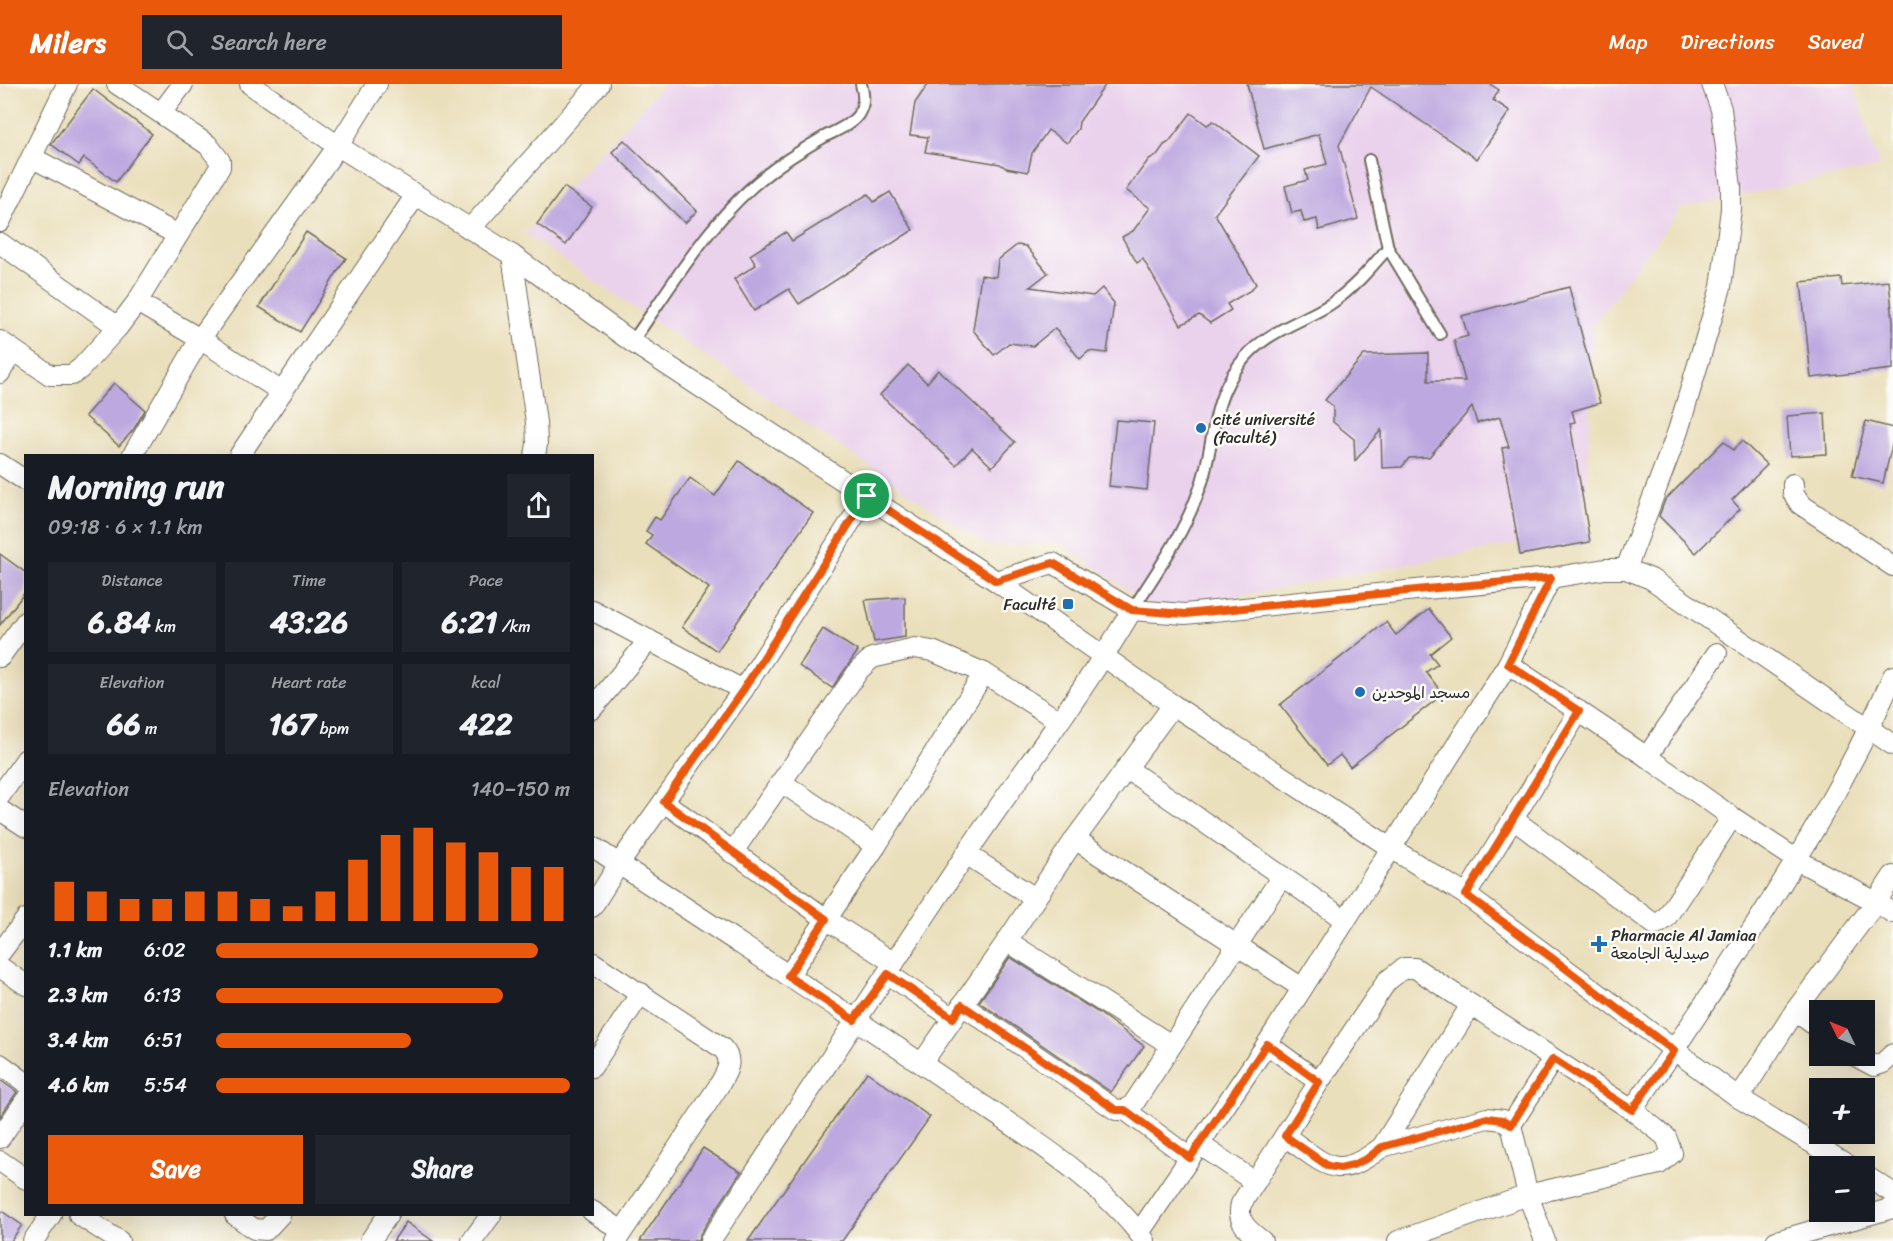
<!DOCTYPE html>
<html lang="en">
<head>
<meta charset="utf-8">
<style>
  body { margin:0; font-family:Sriracha,"Playpen Sans Arabic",sans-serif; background:#20242c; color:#f1f3f6; height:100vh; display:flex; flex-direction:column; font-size:22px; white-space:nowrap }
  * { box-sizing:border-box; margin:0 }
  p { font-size:20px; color:#9ea1a6 }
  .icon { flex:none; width:33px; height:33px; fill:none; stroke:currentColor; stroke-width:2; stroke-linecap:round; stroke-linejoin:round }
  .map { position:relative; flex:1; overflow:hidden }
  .sheet { position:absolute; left:24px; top:370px; width:570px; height:762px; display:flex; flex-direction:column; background:#171b24; border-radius:0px; box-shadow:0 6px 24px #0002 }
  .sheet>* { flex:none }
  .needle { width:39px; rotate:313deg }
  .controls { position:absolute; left:1809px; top:916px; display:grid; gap:12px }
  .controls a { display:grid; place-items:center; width:66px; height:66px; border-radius:0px; background:#171b24; box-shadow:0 6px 24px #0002; font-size:30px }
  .pin { position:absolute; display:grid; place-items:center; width:51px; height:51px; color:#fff; margin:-26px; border:3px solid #fff; border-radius:50%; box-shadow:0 2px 6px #0007 }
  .round { display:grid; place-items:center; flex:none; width:63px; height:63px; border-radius:0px; background:#20242c }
  .overview { display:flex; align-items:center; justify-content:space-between; height:102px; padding:0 24px }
  h1 { font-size:33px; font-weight:800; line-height:45px }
  .metrics { display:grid; grid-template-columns:repeat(3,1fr); gap:9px; height:102px; padding:6px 24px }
  .metrics div { display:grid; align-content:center; border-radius:0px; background:#20242c; text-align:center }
  .metrics b { font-size:30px; font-weight:800 }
  .metrics small { font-size:16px; font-weight:400 }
  .metrics p { font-size:16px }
  .chart { height:168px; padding:12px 24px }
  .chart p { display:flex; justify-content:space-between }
  .chart svg { width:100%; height:108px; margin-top:6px; stroke:#ea580c; stroke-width:6 }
  .cta { display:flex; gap:12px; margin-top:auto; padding:12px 24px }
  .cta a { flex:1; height:69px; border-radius:0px; background:#ea580c; color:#fff; font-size:24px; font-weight:800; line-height:69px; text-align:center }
  .cta a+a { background:#20242c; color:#f1f3f6 }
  ul { padding:0 24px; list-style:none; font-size:20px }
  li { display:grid; grid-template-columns:96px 72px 1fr; align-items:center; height:45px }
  li i { height:15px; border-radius:8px; background:#ea580c }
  header { display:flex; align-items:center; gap:36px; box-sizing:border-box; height:84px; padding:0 30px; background:#ea580c; color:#fff }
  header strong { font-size:28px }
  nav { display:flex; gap:33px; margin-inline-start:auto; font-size:21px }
  .search { width:420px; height:54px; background:#20242c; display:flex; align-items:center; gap:15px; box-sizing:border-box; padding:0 21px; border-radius:0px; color:#9ea1a6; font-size:22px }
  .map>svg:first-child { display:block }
  .built { fill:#ead1ec }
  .building { fill:#bea8e0 }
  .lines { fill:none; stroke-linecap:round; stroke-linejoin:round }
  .lane-casing { stroke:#6e6a5d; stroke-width:14 }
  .street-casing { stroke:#6e6a5d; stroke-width:22 }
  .lane { stroke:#fff; stroke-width:10 }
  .street { stroke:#fff; stroke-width:20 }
  .route-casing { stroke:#fff; stroke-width:12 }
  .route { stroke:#ea580c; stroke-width:8 }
  .poi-dot { fill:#1f6fb2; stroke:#fdfcf7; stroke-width:2 }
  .labels { text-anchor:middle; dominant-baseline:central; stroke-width:5; stroke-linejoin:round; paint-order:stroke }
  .poi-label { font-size:16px; fill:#2b2b2b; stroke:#fdfcf7; text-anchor:start }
</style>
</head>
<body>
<header>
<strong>Milers</strong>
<div class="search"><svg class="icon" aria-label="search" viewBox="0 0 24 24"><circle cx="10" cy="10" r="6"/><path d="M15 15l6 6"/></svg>Search here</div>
<nav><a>Map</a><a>Directions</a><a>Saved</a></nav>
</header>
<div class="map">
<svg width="1893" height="1157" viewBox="0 0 1893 1157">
  <rect width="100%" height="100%" fill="#fdfcf7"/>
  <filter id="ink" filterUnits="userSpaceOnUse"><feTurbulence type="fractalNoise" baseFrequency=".0167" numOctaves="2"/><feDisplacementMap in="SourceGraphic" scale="12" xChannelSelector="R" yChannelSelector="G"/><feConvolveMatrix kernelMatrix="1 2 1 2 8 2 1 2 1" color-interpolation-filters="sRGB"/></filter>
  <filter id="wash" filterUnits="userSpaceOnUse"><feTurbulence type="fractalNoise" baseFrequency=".008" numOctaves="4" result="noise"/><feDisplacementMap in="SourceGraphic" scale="24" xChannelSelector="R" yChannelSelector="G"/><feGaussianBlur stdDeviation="1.35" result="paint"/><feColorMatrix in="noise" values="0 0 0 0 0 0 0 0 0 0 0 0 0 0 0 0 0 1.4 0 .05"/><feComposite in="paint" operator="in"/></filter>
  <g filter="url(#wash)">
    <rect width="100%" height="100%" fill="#eadfbb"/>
    <!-- built -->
    <path class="built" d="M 664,0 L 1853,0 L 1880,83 L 1681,124 L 1594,240 L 1585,447 L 1157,527 L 1062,459 L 988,462 L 525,150 Z"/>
    <g id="blocks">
      <!-- building -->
      <g class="building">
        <path d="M 928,0 L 1106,0 L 1079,38 L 1078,45 L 1067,59 L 1048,46 L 1032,69 L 1028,88 L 1006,84 L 1000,80 L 925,68 L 928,53 L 910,51 L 915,19 Z"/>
        <path d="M 1247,0 L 1490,0 L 1499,6 L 1493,16 L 1510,27 L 1477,75 L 1371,3 L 1339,61 L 1358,135 L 1319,146 L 1317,135 L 1304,138 L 1301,127 L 1292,129 L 1285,102 L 1308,96 L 1305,86 L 1327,80 L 1319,50 L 1264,65 Z"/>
        <path d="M 93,5 L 152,50 L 116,98 L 84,74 L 79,81 L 51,60 Z"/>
        <path d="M 1191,29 L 1207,41 L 1213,37 L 1259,72 L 1215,130 L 1256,200 L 1251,206 L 1227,220 L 1231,226 L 1210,239 L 1199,231 L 1181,241 L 1143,175 L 1137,179 L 1122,153 L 1133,147 L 1150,124 L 1126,106 L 1149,75 L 1157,71 L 1164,61 L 1169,58 Z"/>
        <path d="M 624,56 L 697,127 L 685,139 L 612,68 Z"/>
        <path d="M 564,103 L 592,123 L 566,161 L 537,140 Z"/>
        <path d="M 890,108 L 913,146 L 799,220 L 789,205 L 754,227 L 734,195 L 756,181 L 750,171 L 786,148 L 792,157 L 868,110 L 874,118 Z"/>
        <path d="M 306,148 L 346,174 L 300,248 L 259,223 Z"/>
        <path d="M 1017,161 L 1026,162 L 1048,189 L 1030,203 L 1093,212 L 1102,204 L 1114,219 L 1107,269 L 1089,267 L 1080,275 L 1055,244 L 1033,262 L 1009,259 L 994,271 L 973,246 L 981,191 L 996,193 L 998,176 Z"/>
        <path d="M 1841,194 L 1842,202 L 1889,197 L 1893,237 L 1893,285 L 1811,294 L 1801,198 Z"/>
        <path d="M 1569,203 L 1600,319 L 1572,327 L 1575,338 L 1570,339 L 1590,458 L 1520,471 L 1502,364 L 1509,363 L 1500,333 L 1477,339 L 1472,323 L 1429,373 L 1409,374 L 1402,383 L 1382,384 L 1381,346 L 1355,377 L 1354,355 L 1333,338 L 1333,322 L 1325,316 L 1364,271 L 1428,269 L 1428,297 L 1465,297 L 1454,256 L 1468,252 L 1462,232 Z"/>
        <path d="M 908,281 L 927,299 L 938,286 L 1015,358 L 992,383 L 972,364 L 956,381 L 880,311 Z"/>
        <path d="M 114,299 L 145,326 L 134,345 L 119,362 L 85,332 Z"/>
        <path d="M 1825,329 L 1827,370 L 1790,372 L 1787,332 Z"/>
        <path d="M 1116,336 L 1154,339 L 1147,406 L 1109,402 Z"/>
        <path d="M 1866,337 L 1893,344 L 1893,357 L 1883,399 L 1852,392 Z"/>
        <path d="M 1724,357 L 1733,366 L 1742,357 L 1767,381 L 1732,416 L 1740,425 L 1696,469 L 1659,432 L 1665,416 Z"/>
        <path d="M 739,377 L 813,429 L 717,567 L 682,543 L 709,504 L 646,460 L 652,451 L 646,447 L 655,433 L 660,436 L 690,394 L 715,412 Z"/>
        <path d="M 0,470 L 26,489 L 26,507 L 0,541 Z"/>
        <path d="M 905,513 L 905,553 L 874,558 L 865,516 Z"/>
        <path d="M 1429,525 L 1451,553 L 1430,570 L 1438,580 L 1426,588 L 1443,610 L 1350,683 L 1340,671 L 1327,681 L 1280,621 L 1386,538 L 1396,551 Z"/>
        <path d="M 823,545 L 858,567 L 832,604 L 799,582 Z"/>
        <path d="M 1010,873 L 1099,929 L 1144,962 L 1111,1008 L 979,918 Z"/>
        <path d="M 867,988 L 930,1033 L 842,1157 L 748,1157 Z"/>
        <path d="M 0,996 L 17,1008 L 0,1033 Z"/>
        <path d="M 703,1064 L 741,1088 L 700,1150 L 698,1157 L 640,1157 Z"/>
        <path d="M 0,1126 L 22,1141 L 11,1157 L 0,1157 Z"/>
        <path d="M 406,1138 L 433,1157 L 393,1157 Z"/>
      </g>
    </g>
  </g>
  <g filter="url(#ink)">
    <use href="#blocks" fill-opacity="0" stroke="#6e6a5d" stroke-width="1.5"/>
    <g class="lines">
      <!-- lane casing -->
      <g class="lane-casing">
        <g id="lane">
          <path d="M 1369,76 L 1388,164 L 1440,250"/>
          <path d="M 632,258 C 675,197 713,130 774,85 C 790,73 807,63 824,53 C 835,47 851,41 858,31 C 865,20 864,11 861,0"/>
          <path d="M 1132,526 C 1159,485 1187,445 1202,398 C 1215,355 1211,319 1239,281 C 1263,248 1296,241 1329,221 C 1352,206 1370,185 1388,164"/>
        </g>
      </g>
      <!-- street casing -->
      <g class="street-casing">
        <g id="street">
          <path d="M 250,0 L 338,62 L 512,171 L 632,258 L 996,497 L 1173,621 L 1391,764 L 1466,811 L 1739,1014 L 1851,1083"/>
          <path d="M 161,29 L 183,0"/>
          <path d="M 33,74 L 178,151"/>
          <path d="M 0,138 L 67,0"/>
          <path d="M 470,145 L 599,0"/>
          <path d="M 0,159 L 118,243"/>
          <path d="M 512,171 L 536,338 L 537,360 L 535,372"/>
          <path d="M 137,218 L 200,255 L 282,308 L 239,372"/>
          <path d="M 0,257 L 50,291 L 72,291 L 81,284 L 118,243 L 137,218 L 220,83 L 220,77 L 208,61 L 117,0"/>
          <path d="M 0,289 L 13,266"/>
          <path d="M 282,308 L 416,111"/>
          <path d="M 132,372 L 200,255 L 338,62 L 377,0"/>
          <path d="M 0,380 L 26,397"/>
          <path d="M 1793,400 L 1793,409 L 1800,420 L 1893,482"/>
          <path d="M 1626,485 L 1678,347 L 1721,203 L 1731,125 L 1731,103 L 1721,25 L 1712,0"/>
          <path d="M 996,497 L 1053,479 L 1132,526 L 1185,530 L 1426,505 L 1551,494 L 1605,485 L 1626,485 L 1651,495 L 1893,661"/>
          <path d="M 592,526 L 743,606"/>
          <path d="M 0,573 L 26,537"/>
          <path d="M 1508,580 L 1647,673 L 1732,733 L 1797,776 L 1876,818 L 1893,829"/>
          <path d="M 984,589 L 1059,637"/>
          <path d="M 592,625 L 649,556"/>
          <path d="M 1647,673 L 1717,569"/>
          <path d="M 1126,684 L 1345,836"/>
          <path d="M 781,698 L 876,762"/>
          <path d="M 0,712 L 26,675"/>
          <path d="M 664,718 L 826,835 L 894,879"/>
          <path d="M 0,726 L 26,743"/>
          <path d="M 1513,735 L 1579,627"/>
          <path d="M 1075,755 L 1302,904"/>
          <path d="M 592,762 C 713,843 836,921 956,1003 C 1022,1049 1096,1091 1145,1157"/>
          <path d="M 732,769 L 859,586 L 872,574 L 915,564 L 932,567 L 984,589 L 876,762 L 788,892"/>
          <path d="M 966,770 L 1035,814"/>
          <path d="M 1466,811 L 1513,735 L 1654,840 L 1659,839 L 1666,834 L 1732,733"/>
          <path d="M 592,823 L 619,780 L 743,606 L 867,412"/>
          <path d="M 1007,857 L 1171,961"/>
          <path d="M 0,869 L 26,835"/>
          <path d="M 592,878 L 722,964 C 735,977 726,989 718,1003 L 616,1157"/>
          <path d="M 0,883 L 26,901"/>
          <path d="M 888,890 L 953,934"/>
          <path d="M 962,921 L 1116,1026 L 1125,1026 L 1132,1022 L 1282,792"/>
          <path d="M 1471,921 L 1382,1063 L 1487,1034 L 1503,1036 L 1511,1041 L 1528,1111 L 1659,1080 L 1672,1069 L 1666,1053 L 1632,1026"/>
          <path d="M 1820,945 L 1795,927 L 1876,818 L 1893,792"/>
          <path d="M 1267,960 L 1319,998"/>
          <path d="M 1855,972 L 1874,982 L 1883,979 L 1893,970"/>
          <path d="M 922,979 L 1007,857 L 1075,755 L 1173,621"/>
          <path d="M 0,980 L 26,999"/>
          <path d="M 592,983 L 641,909"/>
          <path d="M 1739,1014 L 1795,927"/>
          <path d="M 1125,1026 L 1190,1074"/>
          <path d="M 1511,1041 L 1553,975"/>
          <path d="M 1285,1052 C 1327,1081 1335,1099 1382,1063"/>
          <path d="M 0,1054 L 26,1016"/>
          <path d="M 1199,1060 L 1255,1098"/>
          <path d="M 0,1077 L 26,1095"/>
          <path d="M 1864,1091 L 1893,1109"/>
          <path d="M 592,1127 L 622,1147"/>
          <path d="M 79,1131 L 119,1157"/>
          <path d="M 235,1131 L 254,1145 L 266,1146 L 280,1131"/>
          <path d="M 1139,1149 L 1267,960 L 1508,580 L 1551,494"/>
          <path d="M 33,1157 L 51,1131"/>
          <path d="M 370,1157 L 388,1131"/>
          <path d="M 472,1157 L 491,1131"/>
          <path d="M 710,1157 C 794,1028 880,899 966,770 C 1021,689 1082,611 1132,526"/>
          <path d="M 1262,1157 C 1249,1147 1236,1138 1241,1120 L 1319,998 L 1387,897 L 1404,884 L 1415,884 L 1632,1026 C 1671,972 1707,916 1744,859 C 1799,774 1852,686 1893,592"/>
          <path d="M 1398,1157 L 1528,1111 L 1545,1157"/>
          <path d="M 1776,1157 L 1893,1124"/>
        </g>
      </g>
      <!-- lane -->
      <use href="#lane" class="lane"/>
      <!-- street -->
      <use href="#street" class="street"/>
    </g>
  </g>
  <g class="lines" filter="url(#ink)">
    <!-- route casing -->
    <g class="route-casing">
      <path id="route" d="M 867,412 L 996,497 L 1053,479 L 1132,526 L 1185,530 L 1426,505 L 1551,494 L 1508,580 L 1579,627 L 1466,811 L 1552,874 L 1674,967 L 1632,1026 L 1553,975 L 1511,1041 L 1503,1036 L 1487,1034 L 1382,1063 L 1368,1074 L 1353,1081 L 1340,1084 L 1328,1082 L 1285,1052 L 1319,998 L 1267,960 L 1190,1074 L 1125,1026 L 1116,1026 L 962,921 L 953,934 L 888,890 L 854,936 L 788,892 L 826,835 L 664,718 L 743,606 Z"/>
    </g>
    <!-- route -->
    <use href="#route" class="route"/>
  </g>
  <!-- markers -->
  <g class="poi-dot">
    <circle cx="1201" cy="344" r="6"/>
    <rect x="1062" y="514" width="12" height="12" rx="3"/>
    <circle cx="1360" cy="608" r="6"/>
    <path d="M1596 851h6v6h6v6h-6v6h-6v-6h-6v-6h6z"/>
  </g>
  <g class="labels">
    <!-- poi labels -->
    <g class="poi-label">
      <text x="1213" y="335">cité université<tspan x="1213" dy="18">(faculté)</tspan></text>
      <text x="1056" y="520" text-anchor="end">Faculté</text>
      <text x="1372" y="608">مسجد الموحدين</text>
      <text x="1611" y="851">Pharmacie Al Jamiaa<tspan x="1611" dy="18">صيدلية الجامعة</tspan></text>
    </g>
  </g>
</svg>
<div class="controls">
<a><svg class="needle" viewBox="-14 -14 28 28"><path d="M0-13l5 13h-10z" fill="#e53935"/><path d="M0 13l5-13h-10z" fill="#9ea1a6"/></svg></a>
<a>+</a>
<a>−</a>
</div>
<div class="pin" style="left:867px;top:412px;background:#1e9e55"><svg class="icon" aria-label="arrive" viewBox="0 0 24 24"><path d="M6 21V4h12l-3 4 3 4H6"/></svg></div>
<section class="sheet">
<div class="overview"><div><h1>Morning run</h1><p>09:18 · 6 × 1.1 km</p></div><a class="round"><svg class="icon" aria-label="share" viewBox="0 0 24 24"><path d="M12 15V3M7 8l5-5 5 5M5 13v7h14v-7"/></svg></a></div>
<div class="metrics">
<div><p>Distance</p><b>6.84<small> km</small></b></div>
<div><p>Time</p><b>43:26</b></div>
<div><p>Pace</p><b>6:21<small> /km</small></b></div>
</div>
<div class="metrics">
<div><p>Elevation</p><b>66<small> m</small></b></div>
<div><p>Heart rate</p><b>167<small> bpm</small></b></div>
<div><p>kcal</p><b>422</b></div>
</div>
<div class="chart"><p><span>Elevation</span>140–150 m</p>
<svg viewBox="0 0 160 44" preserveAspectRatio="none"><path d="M5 44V28M15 44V32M25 44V35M35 44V35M45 44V32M55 44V32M65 44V35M75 44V38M85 44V32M95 44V19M105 44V9M115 44V6M125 44V12M135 44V16M145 44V22M155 44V22"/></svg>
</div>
<ul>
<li><b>1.1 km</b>6:02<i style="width:91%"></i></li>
<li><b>2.3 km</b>6:13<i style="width:81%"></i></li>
<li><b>3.4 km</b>6:51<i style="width:55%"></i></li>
<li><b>4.6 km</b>5:54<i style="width:100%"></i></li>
</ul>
<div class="cta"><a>Save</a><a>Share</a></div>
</section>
</div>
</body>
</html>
